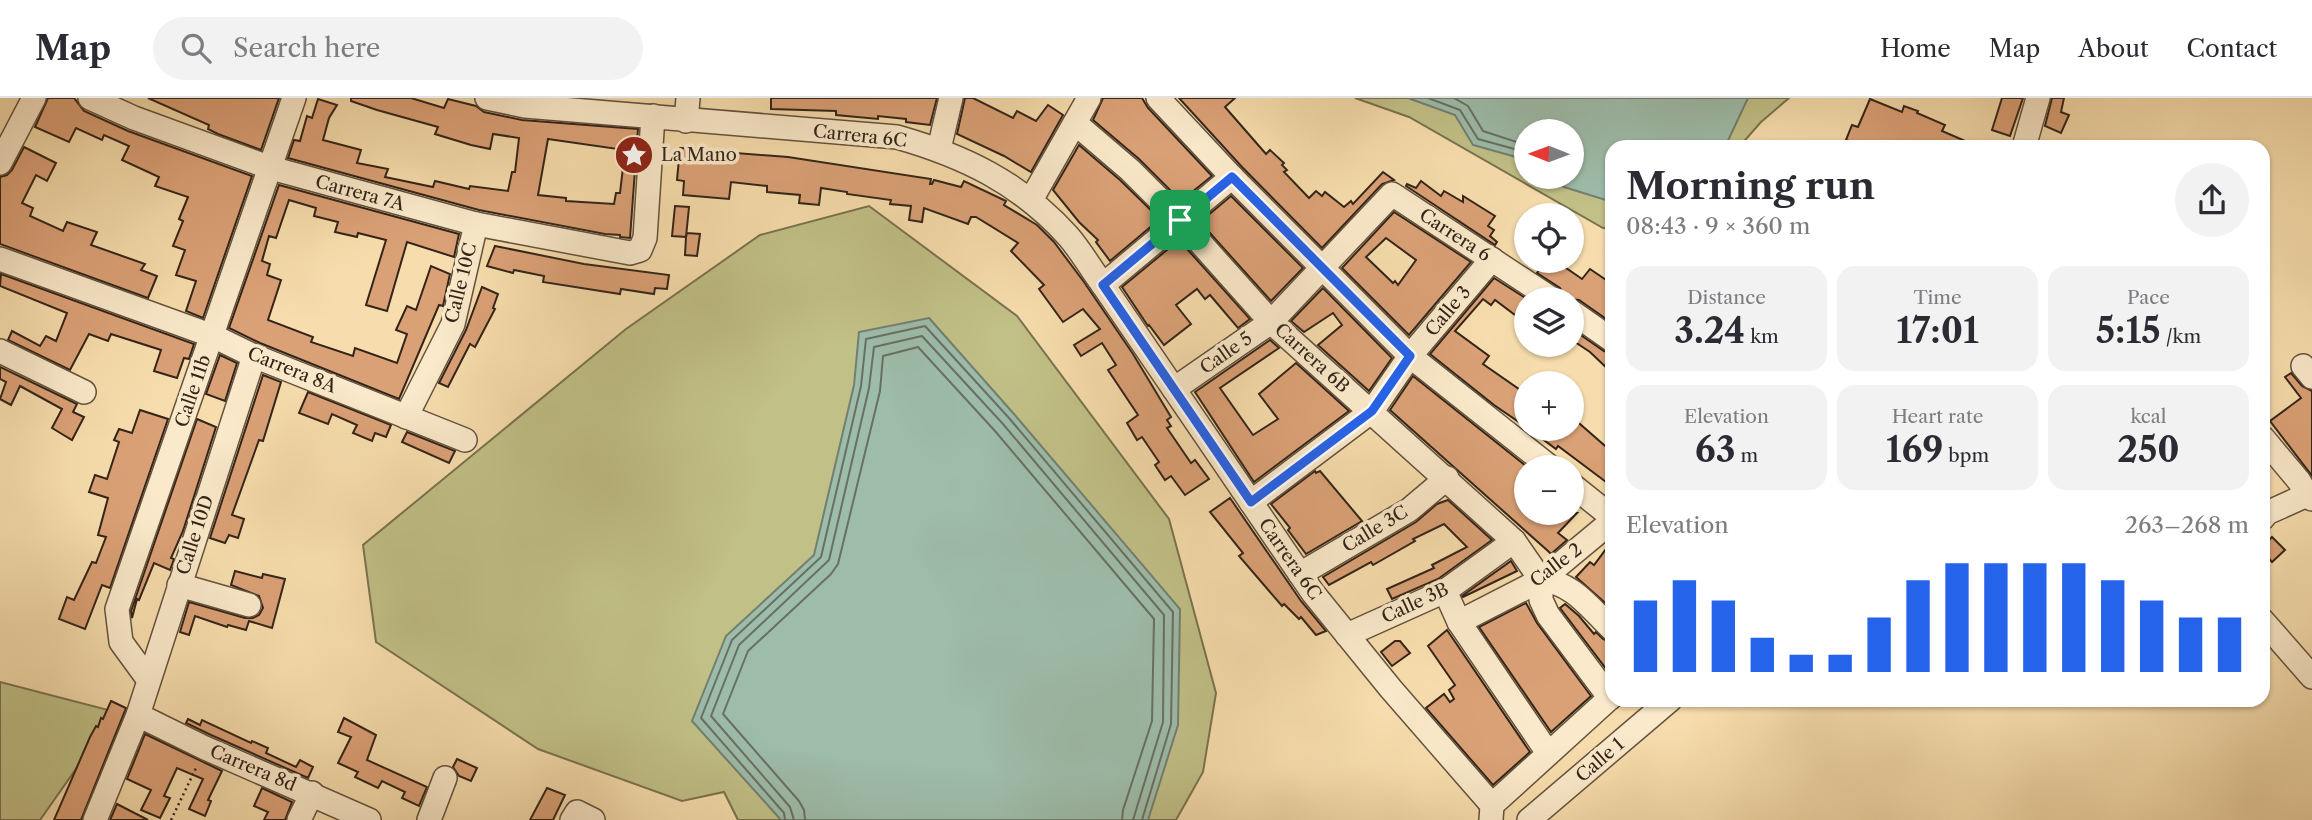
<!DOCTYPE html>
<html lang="en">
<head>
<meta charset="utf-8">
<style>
  body { margin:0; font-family:"Libre Caslon Text",serif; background:#f2f2f3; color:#2b2b33; height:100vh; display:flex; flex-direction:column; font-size:26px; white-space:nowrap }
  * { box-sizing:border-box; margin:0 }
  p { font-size:23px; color:#7c7c81 }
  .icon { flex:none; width:38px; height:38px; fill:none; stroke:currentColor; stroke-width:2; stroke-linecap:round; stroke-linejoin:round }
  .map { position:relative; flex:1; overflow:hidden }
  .side { position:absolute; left:1605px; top:42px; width:665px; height:567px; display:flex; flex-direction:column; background:#fff; border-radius:21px; box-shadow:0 2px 5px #0004 }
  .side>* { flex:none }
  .needle { width:46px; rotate:271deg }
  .tools { position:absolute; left:1514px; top:21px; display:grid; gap:14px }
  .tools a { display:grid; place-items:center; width:70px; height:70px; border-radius:50%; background:#fff; box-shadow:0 2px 5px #0004; font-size:35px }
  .pin { position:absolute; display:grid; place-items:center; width:60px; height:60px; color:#fff; margin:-30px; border-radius:14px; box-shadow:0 4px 10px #0006 }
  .round { display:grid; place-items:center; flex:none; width:74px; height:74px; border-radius:37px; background:#f2f2f3 }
  .headline { display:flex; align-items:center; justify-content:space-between; height:119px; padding:0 21px }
  h1 { font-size:38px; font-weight:700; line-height:52px }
  .stats { display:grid; grid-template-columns:repeat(3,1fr); gap:10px; height:119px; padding:7px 21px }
  .stats div { display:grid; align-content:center; border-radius:18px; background:#f2f2f3; text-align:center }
  .stats b { font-size:35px; font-weight:700 }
  .stats small { font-size:19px; font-weight:400 }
  .stats p { font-size:19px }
  .chart { height:196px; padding:14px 21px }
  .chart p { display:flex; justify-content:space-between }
  .chart svg { width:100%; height:126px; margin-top:7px; stroke:#2563eb; stroke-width:6 }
  header { display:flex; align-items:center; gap:42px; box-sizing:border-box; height:98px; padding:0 35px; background:#fff; border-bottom:2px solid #e1e1e2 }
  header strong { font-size:33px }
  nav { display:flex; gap:38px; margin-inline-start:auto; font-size:24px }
  .search { width:490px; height:63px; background:#f2f2f3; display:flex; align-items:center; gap:18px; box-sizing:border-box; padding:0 24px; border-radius:38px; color:#7c7c81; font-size:26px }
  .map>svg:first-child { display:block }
  .green { fill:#c1c087; stroke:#7a7250; stroke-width:2; fill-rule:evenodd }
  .water { fill:#9dbcaa; stroke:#737f70; stroke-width:2 }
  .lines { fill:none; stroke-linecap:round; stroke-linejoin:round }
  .shore { stroke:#687062; stroke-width:2 }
  .building { fill:#dba176; stroke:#332419; stroke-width:2; fill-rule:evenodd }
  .minor-casing { stroke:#64523e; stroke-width:26 }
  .path { stroke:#332419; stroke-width:2.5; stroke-dasharray:2 3.5; stroke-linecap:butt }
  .minor { stroke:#fae9ca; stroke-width:23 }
  .route-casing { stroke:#fff; stroke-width:14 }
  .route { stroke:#2563eb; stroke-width:9 }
  .labels { text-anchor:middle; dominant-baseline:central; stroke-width:7; stroke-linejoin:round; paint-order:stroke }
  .street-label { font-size:18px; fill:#332419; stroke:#fae9ca }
  .poi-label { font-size:18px; fill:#332419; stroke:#fae9ca; text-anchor:start }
</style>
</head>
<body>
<header>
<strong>Map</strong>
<div class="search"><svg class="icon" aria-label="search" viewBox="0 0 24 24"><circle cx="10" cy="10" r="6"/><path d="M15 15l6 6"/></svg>Search here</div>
<nav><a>Home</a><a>Map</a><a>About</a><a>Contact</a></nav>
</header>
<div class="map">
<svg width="2312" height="722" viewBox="0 0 2312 722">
  <rect width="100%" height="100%" fill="#f7ddad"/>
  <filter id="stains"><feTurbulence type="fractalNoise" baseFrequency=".00286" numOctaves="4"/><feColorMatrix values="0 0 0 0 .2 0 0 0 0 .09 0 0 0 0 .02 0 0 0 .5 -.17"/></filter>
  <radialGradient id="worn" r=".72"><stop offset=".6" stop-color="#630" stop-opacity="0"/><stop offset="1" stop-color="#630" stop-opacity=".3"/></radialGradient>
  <!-- green -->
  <g class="green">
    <path d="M 1355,0 L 1789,0 L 1761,24 L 1739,49 L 1612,49 L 1612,130 L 1603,130 L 1409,19 ZM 1526,33 L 1572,33 L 1572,79 L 1526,79 Z"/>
    <path d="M 869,108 L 1017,218 L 1169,421 L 1216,595 L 1203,674 L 1176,722 L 738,722 L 724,694 L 682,703 L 538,651 L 376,544 L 363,447 L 626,231 L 760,137 Z"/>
    <path d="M 0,584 L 116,614 L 40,722 L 0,722 Z"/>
  </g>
  <!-- water -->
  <g class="water">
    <path d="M 1408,0 L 1748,0 L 1725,49 L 1612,49 L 1612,104 L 1564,89 L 1548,79 L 1572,79 L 1572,33 L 1526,33 L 1526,65 L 1516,59 L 1473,47 L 1455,17 Z"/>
    <path d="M 929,220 L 1014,316 L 1180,511 L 1178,627 L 1148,722 L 781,722 L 692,623 L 726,538 L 814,457 L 854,287 L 859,234 Z"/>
  </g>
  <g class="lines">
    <!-- shore -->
    <g class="shore">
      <path d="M 1428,0 L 1460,12 L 1478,41 L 1518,52 L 1526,57"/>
      <path d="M 1454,0 L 1468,8 L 1483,33 L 1526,47"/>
      <path d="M 785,722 L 784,715 L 701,620 L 732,542 L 821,459 L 861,288 L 866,241 L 925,228 L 1009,320 L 1173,514 L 1171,626 L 1142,722"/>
      <path d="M 794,722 L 790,709 L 711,618 L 739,547 L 829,462 L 869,290 L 874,249 L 922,238 L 1003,326 L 1164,517 L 1163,624 L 1133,722"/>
      <path d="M 805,722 L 804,712 L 799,703 L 723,616 L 748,553 L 831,476 L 838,466 L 880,293 L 883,258 L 918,249 L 995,333 L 1154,521 L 1152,623 L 1123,712 L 1122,722"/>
    </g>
  </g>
  <!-- building -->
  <g class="building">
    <path d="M 48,0 L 74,0 L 84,13 L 128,33 L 252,78 L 203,220 L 186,213 L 196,183 L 176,177 L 185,152 L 173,148 L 183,123 L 179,121 L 188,99 L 155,88 L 159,79 L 122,62 L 129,48 L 104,37 L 102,42 L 76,30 L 69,44 L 35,29 Z"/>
    <path d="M 148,0 L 279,0 L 261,52 L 218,36 L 208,31 L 209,27 Z"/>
    <path d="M 351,0 L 411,0 L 444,10 L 448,1 L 476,8 L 484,14 L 522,22 L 638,31 L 630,140 L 620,139 L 620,137 L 605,136 L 479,112 L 288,60 L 294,42 L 300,43 L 307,18 L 312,20 L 318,1 L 337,7 L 329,20 L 323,42 L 361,52 L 357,65 L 388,71 L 385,79 L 433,89 L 435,83 L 469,91 L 470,88 L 508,93 L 512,74 L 515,74 L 519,40 L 493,36 L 490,51 L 471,47 L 435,36 L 438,29 L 377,12 L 351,3 ZM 548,41 L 625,52 L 620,95 L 616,95 L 614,106 L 566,103 L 566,100 L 538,97 Z"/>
    <path d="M 771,0 L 937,0 L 930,27 L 906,24 L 906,21 L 878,18 L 878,21 L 836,17 L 836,13 L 771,11 Z"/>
    <path d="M 965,0 L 973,0 L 1013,20 L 1017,13 L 1036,23 L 1048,7 L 1063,17 L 1031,74 L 1004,58 L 957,36 Z"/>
    <path d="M 1103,0 L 1142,0 L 1148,10 L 1212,78 L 1181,103 L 1139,61 L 1093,22 Z"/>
    <path d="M 1179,0 L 1235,0 L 1225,9 L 1266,56 L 1270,52 L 1284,65 L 1282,67 L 1287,72 L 1284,74 L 1309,100 L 1316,93 L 1322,98 L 1325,94 L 1344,109 L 1351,103 L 1353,106 L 1383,74 L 1394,82 L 1382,86 L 1322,150 L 1242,69 Z"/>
    <path d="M 2002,0 L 2023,0 L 2010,38 L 1992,32 Z"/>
    <path d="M 2052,0 L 2064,0 L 2061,14 L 2069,17 L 2061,35 L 2045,28 Z"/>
    <path d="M 1870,1 L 1902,14 L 1904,8 L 1918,13 L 1917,15 L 1945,27 L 1942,33 L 1979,49 L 1866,49 L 1846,42 L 1852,27 L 1858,29 Z"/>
    <path d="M 1079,47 L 1120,82 L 1160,121 L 1110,163 L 1096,144 L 1098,142 L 1079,124 L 1053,92 Z"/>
    <path d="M 24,49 L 56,65 L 47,83 L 36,77 L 22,105 L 33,110 L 30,118 L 63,133 L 67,124 L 97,134 L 91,147 L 145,166 L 141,172 L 157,178 L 148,200 L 0,146 L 0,79 L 7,77 L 12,72 Z"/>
    <path d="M 680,50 L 709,52 L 708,59 L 735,61 L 736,55 L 788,59 L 931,81 L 930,86 L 932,86 L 934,82 L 961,89 L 964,83 L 1006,103 L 1004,107 L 1037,127 L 1054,144 L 1084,184 L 1133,256 L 1171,319 L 1167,322 L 1171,328 L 1167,330 L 1191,365 L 1195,362 L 1209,381 L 1185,397 L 1171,378 L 1165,382 L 1155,367 L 1159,364 L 1142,339 L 1137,342 L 1127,325 L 1138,317 L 1108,272 L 1116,267 L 1102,245 L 1081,258 L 1074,247 L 1100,231 L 1083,211 L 1063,224 L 1039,191 L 1044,187 L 1011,153 L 1018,145 L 976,119 L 971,119 L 968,126 L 924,110 L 922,124 L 909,122 L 911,108 L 890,106 L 891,102 L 847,96 L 847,94 L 821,90 L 819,107 L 799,105 L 800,97 L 767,94 L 767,88 L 731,84 L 729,101 L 683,97 L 684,83 L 677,82 Z"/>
    <path d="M 1421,83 L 1441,98 L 1444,93 L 1463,104 L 1463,98 L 1495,118 L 1488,128 L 1494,132 L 1490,138 L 1497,144 L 1495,147 L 1406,88 L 1407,86 L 1416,90 Z"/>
    <path d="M 279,87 L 459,136 L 454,159 L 407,144 L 387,213 L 366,207 L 386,142 L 358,135 L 357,139 L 335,134 L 338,124 L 314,118 L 316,110 L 289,102 L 276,140 L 269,138 L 262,163 L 270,166 L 267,177 L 281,182 L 268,222 L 313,239 L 311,244 L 353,258 L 355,250 L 397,265 L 407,236 L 396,232 L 407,208 L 416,212 L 431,168 L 450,176 L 443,208 L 439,207 L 399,301 L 260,245 L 229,230 Z"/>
    <path d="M 1231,98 L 1303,170 L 1271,203 L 1200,124 Z"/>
    <path d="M 675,108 L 689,109 L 686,139 L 687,135 L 700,136 L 697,158 L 685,157 L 686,139 L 672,138 Z"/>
    <path d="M 1394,114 L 1471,164 L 1409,237 L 1342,170 ZM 1386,140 L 1416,162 L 1398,187 L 1395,183 L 1393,185 L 1366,159 Z"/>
    <path d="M 1179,142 L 1250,221 L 1238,230 L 1210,197 L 1205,201 L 1197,191 L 1176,207 L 1191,226 L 1164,247 L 1149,227 L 1148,228 L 1122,189 Z"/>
    <path d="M 495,148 L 584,166 L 669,177 L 667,191 L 655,190 L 654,196 L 621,191 L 620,196 L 543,184 L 544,178 L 514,172 L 513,175 L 487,168 Z"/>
    <path d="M 1546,163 L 1556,163 L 1582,181 L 1590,171 L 1612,186 L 1612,225 L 1579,202 L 1566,201 L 1560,190 L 1537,175 Z"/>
    <path d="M 1,176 L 194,246 L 189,261 L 184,260 L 177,280 L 154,273 L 161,252 L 111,236 L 108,243 L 89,236 L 70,272 L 8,242 L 12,233 L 40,248 L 46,238 L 56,243 L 67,215 L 0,188 Z"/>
    <path d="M 1494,180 L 1527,201 L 1526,209 L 1519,220 L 1495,202 L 1491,207 L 1483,201 L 1455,233 L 1489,258 L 1483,266 L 1526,296 L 1526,329 L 1494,307 L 1430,256 Z"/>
    <path d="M 482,189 L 498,196 L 493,210 L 495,211 L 475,249 L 470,246 L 448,289 L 439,285 L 466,232 Z"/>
    <path d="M 1323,190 L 1392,260 L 1369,293 L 1318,247 L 1342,227 L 1333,215 L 1304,234 L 1291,223 Z"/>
    <path d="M 1572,231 L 1604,253 L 1612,256 L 1612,275 L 1590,254 L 1572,242 Z"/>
    <path d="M 1270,242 L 1279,250 L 1220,290 L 1253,337 L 1278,321 L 1259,296 L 1296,265 L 1349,313 L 1254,384 L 1195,294 Z"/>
    <path d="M 220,257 L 237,265 L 225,303 L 206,296 Z"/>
    <path d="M 0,269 L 77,306 L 73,314 L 84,319 L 72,342 L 52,330 L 62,311 L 20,288 L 11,307 L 0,301 L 6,284 L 0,281 Z"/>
    <path d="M 2291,275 L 2302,288 L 2312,293 L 2312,378 L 2270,323 L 2301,300 L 2285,279 Z"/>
    <path d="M 263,277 L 281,284 L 263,343 L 259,342 L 232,417 L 244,421 L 238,440 L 229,437 L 225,445 L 210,440 Z"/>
    <path d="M 1413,278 L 1526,368 L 1526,415 L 1577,415 L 1558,435 L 1567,442 L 1551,456 L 1548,453 L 1390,312 Z"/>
    <path d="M 308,294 L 391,327 L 386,339 L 375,335 L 372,343 L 353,335 L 357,327 L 332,316 L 328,326 L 299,315 Z"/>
    <path d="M 140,312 L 168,321 L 110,490 L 102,487 L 85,531 L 59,521 L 67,499 L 74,502 L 92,464 L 96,465 L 106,439 L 98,437 L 108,400 L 89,394 L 95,377 L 107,381 L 119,344 L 114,342 L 119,331 L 132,335 Z"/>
    <path d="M 1572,319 L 1612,354 L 1612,377 L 1606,384 L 1558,348 L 1556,351 L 1529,331 L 1572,331 Z"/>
    <path d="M 197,321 L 216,329 L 183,433 L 171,460 L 174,461 L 170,472 L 154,465 L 139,502 L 137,501 L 132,520 L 131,513 Z"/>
    <path d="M 407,334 L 455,353 L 449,365 L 402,344 Z"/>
    <path d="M 1315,373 L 1316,375 L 1320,373 L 1362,423 L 1306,456 L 1288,432 L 1290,430 L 1271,406 Z"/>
    <path d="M 1230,400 L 1301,503 L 1326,533 L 1316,537 L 1301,519 L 1299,521 L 1284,506 L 1282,508 L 1239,458 L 1243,455 L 1210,414 Z"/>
    <path d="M 1448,402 L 1492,442 L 1438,481 L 1392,501 L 1387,491 L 1434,470 L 1432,467 L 1467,449 L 1444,426 L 1413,441 L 1415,443 L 1373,467 L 1371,464 L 1329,487 L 1323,479 L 1416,424 L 1437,406 Z"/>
    <path d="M 2272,439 L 2285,452 L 2272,464 L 2263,454 L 2263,448 Z"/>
    <path d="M 1612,443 L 1612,511 L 1576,479 L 1590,464 L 1594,467 Z"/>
    <path d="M 1511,463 L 1517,473 L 1463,499 L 1462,498 Z"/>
    <path d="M 235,473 L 262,480 L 263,476 L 285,481 L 272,530 L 249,523 L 246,532 L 228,527 L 227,529 L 195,518 L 189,537 L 180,534 L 189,504 L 245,520 L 253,520 L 259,517 L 263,510 L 259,498 L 231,487 Z"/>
    <path d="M 1526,505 L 1537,525 L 1591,598 L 1551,634 L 1479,529 Z"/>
    <path d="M 1565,506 L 1579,518 L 1594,536 L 1596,534 L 1603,541 L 1612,545 L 1612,568 L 1607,572 L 1560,510 Z"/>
    <path d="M 1447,532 L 1530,654 L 1493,687 L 1426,610 L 1444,596 L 1450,604 L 1454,601 L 1449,592 L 1455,587 L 1428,548 Z"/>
    <path d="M 1395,543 L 1400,543 L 1410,555 L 1392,568 L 1381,554 Z"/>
    <path d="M 111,603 L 126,610 L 81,722 L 54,722 L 90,639 L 96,628 L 98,629 L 101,620 L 103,621 Z"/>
    <path d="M 344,620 L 376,637 L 367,662 L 427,689 L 419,708 L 402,700 L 405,694 L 382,683 L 378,690 L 355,679 L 358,674 L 338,665 L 351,639 L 338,634 Z"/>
    <path d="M 188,621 L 200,627 L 202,622 L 251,645 L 252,643 L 268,650 L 266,655 L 296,669 L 300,662 L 313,669 L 308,680 L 211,637 L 186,625 Z"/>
    <path d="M 145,636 L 222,673 L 208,702 L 211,703 L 205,718 L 189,711 L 203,681 L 177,670 L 164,698 L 170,700 L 160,720 L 141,712 L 151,692 L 127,681 Z"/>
    <path d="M 457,661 L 477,670 L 471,683 L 459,678 L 453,669 Z"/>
    <path d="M 262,690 L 292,704 L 285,722 L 264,722 L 268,714 L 254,708 Z"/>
    <path d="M 547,690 L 565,697 L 553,722 L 530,722 Z"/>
    <path d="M 117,706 L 148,722 L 110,722 Z"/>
  </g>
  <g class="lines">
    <!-- minor casing -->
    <g class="minor-casing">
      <g id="minor">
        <path d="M 90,0 L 134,20 L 271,70 L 476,126 L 630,155 L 640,152 L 645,140 L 653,18"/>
        <path d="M 487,0 L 525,8 L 897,39 C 964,58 1020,85 1068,138 C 1081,153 1091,171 1103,187 L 1313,495 L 1391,591 L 1492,707 L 1491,722"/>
        <path d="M 1158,0 L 1232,79 L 1410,258 L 1550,369"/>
        <path d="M 686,23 L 688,0"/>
        <path d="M 1075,25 L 1130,72 L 1180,122 L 1271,224 L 1514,443 L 1541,482 L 1541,502 L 1548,517 L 1610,600"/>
        <path d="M 2024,49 L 2038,0"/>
        <path d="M 939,51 L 951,0"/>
        <path d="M 0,65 L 34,0"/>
        <path d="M 1031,102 L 1089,0"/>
        <path d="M 0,161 L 213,238 L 254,258 L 465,342"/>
        <path d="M 1103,187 L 1232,79"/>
        <path d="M 1572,214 L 1612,242"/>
        <path d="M 0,253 L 84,294"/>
        <path d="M 2303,268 L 2312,279"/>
        <path d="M 1174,291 L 1271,224 L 1392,96 L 1552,201"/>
        <path d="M 406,319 L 453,226 L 476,126"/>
        <path d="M 2263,340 L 2299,383 L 2307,397"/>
        <path d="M 1572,387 L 1612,419"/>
        <path d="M 1251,404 L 1372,313 L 1410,258 L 1492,161"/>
        <path d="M 2263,420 L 2267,415 L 2307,397 L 2312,401"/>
        <path d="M 1300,476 L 1409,412 L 1447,380"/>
        <path d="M 1541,482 C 1572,484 1590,510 1612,531"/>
        <path d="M 179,487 L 249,507"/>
        <path d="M 1445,493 L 1459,524 L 1548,655"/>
        <path d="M 2263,523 L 2312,579"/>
        <path d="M 1459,524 L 1541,482 L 1612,423"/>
        <path d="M 1347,537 L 1445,493 L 1514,443"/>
        <path d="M 148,581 L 121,544 L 117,511 L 294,0"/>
        <path d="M 138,617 L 205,650 L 369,722"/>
        <path d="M 1492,707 L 1612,598"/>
        <path d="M 95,722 L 138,617 L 254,258"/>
        <path d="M 299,722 L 312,695"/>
        <path d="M 429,722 L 445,680"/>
        <path d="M 572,722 L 577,714 L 593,722"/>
        <path d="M 1529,722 L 1670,602"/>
      </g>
    </g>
    <!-- path -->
    <path class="path" d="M 171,722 L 197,668"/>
    <!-- minor -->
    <use href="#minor" class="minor"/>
  </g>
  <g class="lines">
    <!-- route casing -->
    <g class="route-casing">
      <path id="route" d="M 1232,79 L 1410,258 L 1372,313 L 1251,404 L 1103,187 Z"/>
    </g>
    <!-- route -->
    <use href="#route" class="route"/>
  </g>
  <!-- icons -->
  <defs>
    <g id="sight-disc" transform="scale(2.0125)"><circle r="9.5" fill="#8f2418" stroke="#fae9ca"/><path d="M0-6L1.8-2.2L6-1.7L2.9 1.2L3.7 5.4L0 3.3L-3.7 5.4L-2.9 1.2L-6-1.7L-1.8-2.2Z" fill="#fff"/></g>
  </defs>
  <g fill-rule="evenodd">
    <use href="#sight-disc" x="634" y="57"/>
  </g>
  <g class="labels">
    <!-- street labels -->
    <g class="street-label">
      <text transform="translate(860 38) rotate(6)">Carrera 6C</text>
      <text transform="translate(360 95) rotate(15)">Carrera 7A</text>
      <text transform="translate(1455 137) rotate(33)">Carrera 6</text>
      <text transform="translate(461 185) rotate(-76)">Calle 10C</text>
      <text transform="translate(1448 213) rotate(-50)">Calle 3</text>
      <text transform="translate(1226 255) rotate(-35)">Calle 5</text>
      <text transform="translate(1312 260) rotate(42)">Carrera 6B</text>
      <text transform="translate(292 272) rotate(22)">Carrera 8A</text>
      <text transform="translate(193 293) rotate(-71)">Calle 11b</text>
      <text transform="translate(1375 431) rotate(-31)">Calle 3C</text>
      <text transform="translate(195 437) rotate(-72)">Calle 10D</text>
      <text transform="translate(1290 461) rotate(55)">Carrera 6C</text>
      <text transform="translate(1556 467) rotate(-37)">Calle 2</text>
      <text transform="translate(1415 505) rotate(-25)">Calle 3B</text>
      <text transform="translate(1600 662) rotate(-41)">Calle 1</text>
      <text transform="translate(253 670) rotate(23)">Carrera 8d</text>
    </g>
    <!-- poi labels -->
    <g class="poi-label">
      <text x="661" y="57">La Mano</text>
    </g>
  </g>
  <rect width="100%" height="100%" filter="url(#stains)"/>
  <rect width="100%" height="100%" fill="url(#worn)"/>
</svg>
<div class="tools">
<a><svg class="needle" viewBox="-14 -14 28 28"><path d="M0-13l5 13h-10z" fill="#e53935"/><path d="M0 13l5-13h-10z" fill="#7c7c81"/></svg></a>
<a><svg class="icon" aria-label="locate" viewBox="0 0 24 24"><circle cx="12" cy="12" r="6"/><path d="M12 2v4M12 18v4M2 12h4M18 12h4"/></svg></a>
<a><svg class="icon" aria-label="layers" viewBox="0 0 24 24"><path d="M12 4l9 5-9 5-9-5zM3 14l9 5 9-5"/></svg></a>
<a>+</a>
<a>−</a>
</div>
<div class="pin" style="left:1180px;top:122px;background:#1e9e55"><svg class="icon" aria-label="arrive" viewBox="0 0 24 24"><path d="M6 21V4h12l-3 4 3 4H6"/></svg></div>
<section class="side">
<div class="headline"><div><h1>Morning run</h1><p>08:43 · 9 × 360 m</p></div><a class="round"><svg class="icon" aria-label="share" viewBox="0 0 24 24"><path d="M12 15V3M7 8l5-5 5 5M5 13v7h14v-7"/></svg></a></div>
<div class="stats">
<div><p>Distance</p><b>3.24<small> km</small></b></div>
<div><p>Time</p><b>17:01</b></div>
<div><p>Pace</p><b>5:15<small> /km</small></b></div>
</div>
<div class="stats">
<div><p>Elevation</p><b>63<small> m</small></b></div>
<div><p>Heart rate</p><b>169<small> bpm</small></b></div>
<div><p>kcal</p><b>250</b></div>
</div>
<div class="chart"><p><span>Elevation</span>263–268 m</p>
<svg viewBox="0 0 160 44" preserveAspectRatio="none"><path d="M5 44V19M15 44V12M25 44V19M35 44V32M45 44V38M55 44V38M65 44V25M75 44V12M85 44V6M95 44V6M105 44V6M115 44V6M125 44V12M135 44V19M145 44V25M155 44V25"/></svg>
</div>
</section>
</div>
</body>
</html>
